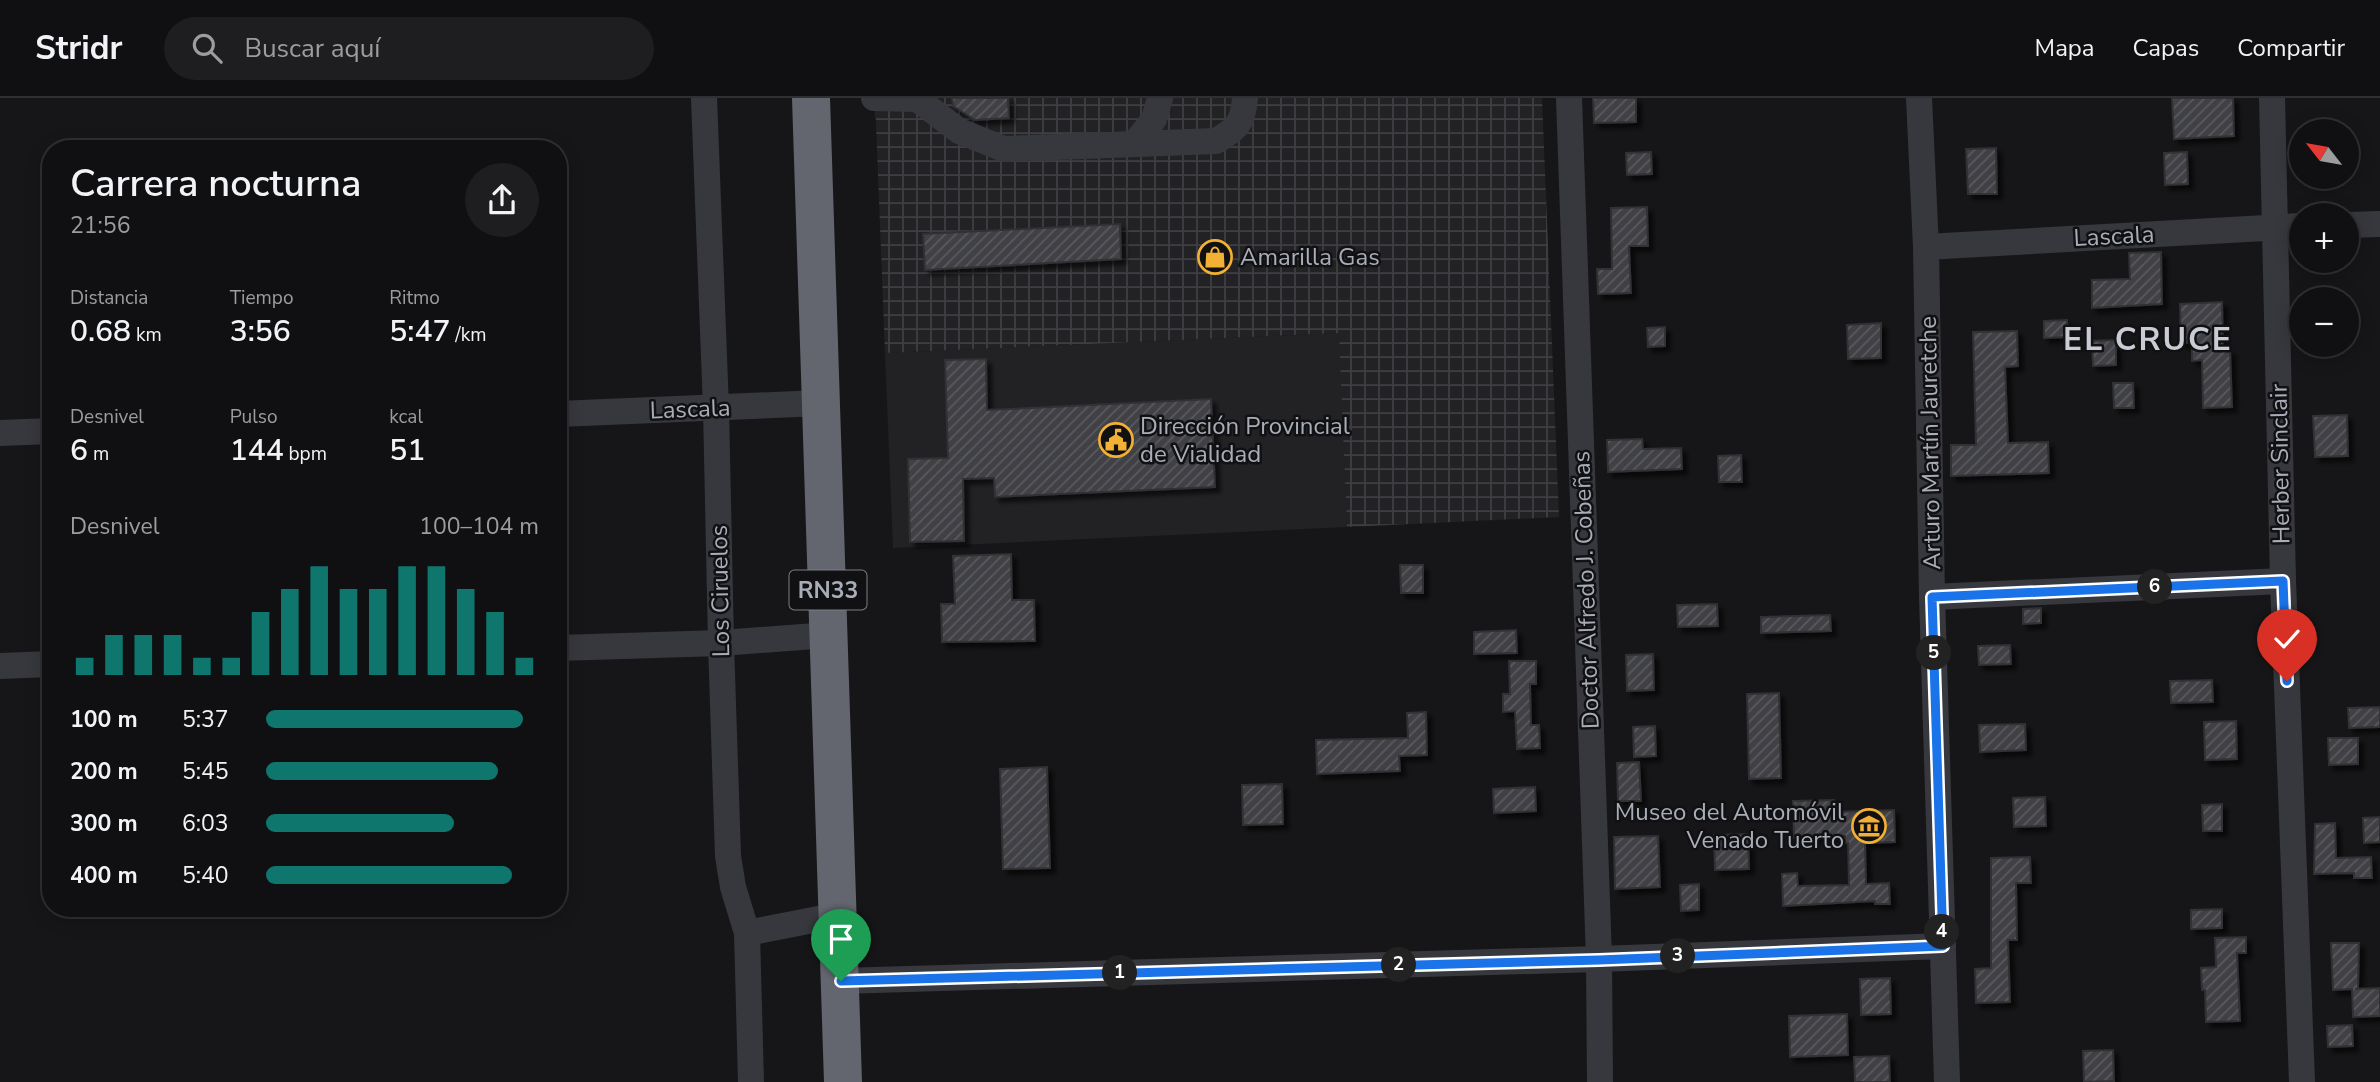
<!DOCTYPE html>
<html lang="es">
<head>
<meta charset="utf-8">
<style>
  body { margin:0; font-family:"Nunito Sans",sans-serif; background:#1e1e20; color:#f1f3f6; height:100vh; display:flex; flex-direction:column; font-size:26px; white-space:nowrap }
  * { box-sizing:border-box; margin:0 }
  p { font-size:23px; color:#9c9d9f }
  .icon { flex:none; width:38px; height:38px; fill:none; stroke:currentColor; stroke-width:2; stroke-linecap:round; stroke-linejoin:round }
  .map { position:relative; flex:1; overflow:hidden }
  .drawer { position:absolute; left:42px; top:42px; width:525px; height:777px; display:flex; flex-direction:column; background:#101012; border-radius:28px; box-shadow:0 4px 18px #0003,0 0 0 2px #303032 }
  .drawer>* { flex:none }
  .needle { width:46px; rotate:301deg }
  .tools { position:absolute; left:2289px; top:21px; display:grid; gap:14px }
  .tools a { display:grid; place-items:center; width:70px; height:70px; border-radius:50%; background:#101012; box-shadow:0 4px 18px #0003,0 0 0 2px #303032; font-size:35px }
  .pin { position:absolute; display:grid; place-items:center; width:60px; height:60px; color:#fff; margin:-72px -30px; border-radius:50% 50% 50% 0; rotate:-45deg; box-shadow:0 0 7px #0007 }
  .pin .icon { rotate:45deg }
  .km { position:absolute; width:35px; height:35px; margin:-18px; border-radius:50%; background:#222; color:#fff; font-size:19px; line-height:35px; text-align:center }
  .round { display:grid; place-items:center; flex:none; width:74px; height:74px; border-radius:37px; background:#1e1e20 }
  .overview { display:flex; align-items:center; justify-content:space-between; height:119px; padding:0 28px }
  h1 { font-size:38px; font-weight:600; line-height:52px }
  .stats { display:grid; grid-template-columns:repeat(3,1fr); gap:10px; height:119px; padding:7px 28px }
  .stats div { display:grid; align-content:center }
  .stats b { font-size:30px; font-weight:600 }
  .stats small { font-size:19px; font-weight:400 }
  .stats p { font-size:19px }
  .chart { height:196px; padding:14px 28px }
  .chart p { display:flex; justify-content:space-between }
  .chart svg { width:100%; height:126px; margin-top:7px; stroke:#0f766e; stroke-width:6 }
  ul { padding:0 28px; list-style:none; font-size:23px }
  li { display:grid; grid-template-columns:112px 84px 1fr; align-items:center; height:52px }
  li i { height:18px; border-radius:9px; background:#0f766e }
  header { display:flex; align-items:center; gap:42px; box-sizing:border-box; height:98px; padding:0 35px; background:#101012; border-bottom:2px solid #303032 }
  header strong { font-size:33px }
  nav { display:flex; gap:38px; margin-inline-start:auto; font-size:24px }
  .search { width:490px; height:63px; background:#1e1e20; display:flex; align-items:center; gap:18px; box-sizing:border-box; padding:0 24px; border-radius:38px; color:#9c9d9f; font-size:26px }
  .map>svg:first-child { display:block }
  .built { fill:#222225 }
  .industrial { fill:url(#industrial-grid) }
  .building { fill:url(#building-hatch); stroke:#303034; stroke-width:2; filter:url(#shadow) }
  .lines { fill:none; stroke-linecap:round; stroke-linejoin:round }
  .minor { stroke:#37383d; stroke-width:26 }
  .highway { stroke:#63666e; stroke-width:38 }
  .route-casing { stroke:#fff; stroke-width:14 }
  .route { stroke:#1a73e8; stroke-width:9 }
  .labels { text-anchor:middle; dominant-baseline:central; stroke-width:5; stroke-linejoin:round; paint-order:stroke }
  .shield { fill:#111113; stroke:#7b7e86; stroke-width:2 }
  .shield-label { font-size:23px; font-weight:bold; fill:#a8adb8 }
  .street-label { font-size:24px; fill:#a8adb8; stroke:#111113 }
  .poi-label { font-size:24px; fill:#a8adb8; stroke:#111113; text-anchor:start }
  .district-label { font-size:32px; font-weight:bold; letter-spacing:2px; fill:#c9ccd4; stroke:#111113 }
</style>
</head>
<body>
<header>
<strong>Stridr</strong>
<div class="search"><svg class="icon" aria-label="search" viewBox="0 0 24 24"><circle cx="10" cy="10" r="6"/><path d="M15 15l6 6"/></svg>Buscar aquí</div>
<nav><a>Mapa</a><a>Capas</a><a>Compartir</a></nav>
</header>
<div class="map">
<svg width="2380" height="984" viewBox="0 0 2380 984">
  <defs>
    <pattern id="industrial-grid" width="8" height="8" patternUnits="userSpaceOnUse" patternTransform="scale(1.75)"><rect width="8" height="8" fill="#222225"/><path d="M0 4h8M4 0v8" fill="none" stroke="#3f3f43"/></pattern>
    <pattern id="building-hatch" width="6" height="6" patternUnits="userSpaceOnUse" patternTransform="scale(1.75)"><rect width="6" height="6" fill="#404145"/><path d="M-1 1l2-2M0 6l6-6M5 7l2-2" fill="none" stroke="#595a5e"/></pattern>
    <filter id="shadow"><feDropShadow dx="5" dy="5" stdDeviation="2" flood-color="#0009"/></filter>
  </defs>
  <rect width="100%" height="100%" fill="#161618"/>
  <!-- built -->
  <path class="built" d="M 1340,235 L 1347,429 L 893,450 L 885,255 Z"/>
  <!-- industrial -->
  <path class="industrial" d="M 875,0 L 1542,0 L 1559,419 L 1347,429 L 1339,235 L 885,255 Z"/>
  <!-- building -->
  <g class="building">
    <path d="M 952,0 L 1008,0 L 1009,20 L 975,22 L 953,8 Z"/>
    <path d="M 1593,0 L 1636,0 L 1636,24 L 1594,25 Z"/>
    <path d="M 2172,0 L 2233,0 L 2234,38 L 2174,41 Z"/>
    <path d="M 1996,50 L 1997,96 L 1968,96 L 1966,51 Z"/>
    <path d="M 1651,54 L 1652,76 L 1627,77 L 1626,55 Z"/>
    <path d="M 2187,54 L 2188,86 L 2165,87 L 2164,55 Z"/>
    <path d="M 1647,109 L 1648,148 L 1629,148 L 1631,195 L 1598,196 L 1597,171 L 1612,171 L 1611,110 Z"/>
    <path d="M 1120,126 L 1121,161 L 925,172 L 923,136 Z"/>
    <path d="M 2161,154 L 2162,206 L 2092,210 L 2092,182 L 2130,181 L 2129,155 Z"/>
    <path d="M 2222,204 L 2223,252 L 2230,252 L 2232,309 L 2203,310 L 2202,262 L 2192,263 L 2192,245 L 2181,245 L 2180,206 Z"/>
    <path d="M 2067,222 L 2068,239 L 2044,240 L 2044,223 Z"/>
    <path d="M 1881,225 L 1881,260 L 1848,261 L 1847,227 Z"/>
    <path d="M 1665,229 L 1665,248 L 1648,249 L 1647,230 Z"/>
    <path d="M 2017,233 L 2018,268 L 2005,269 L 2008,345 L 2048,344 L 2049,375 L 1951,378 L 1951,347 L 1976,347 L 1973,234 Z"/>
    <path d="M 2116,242 L 2116,267 L 2093,268 L 2092,243 Z"/>
    <path d="M 986,261 L 987,312 L 1211,301 L 1215,389 L 995,399 L 994,380 L 963,381 L 964,443 L 910,444 L 908,361 L 948,360 L 945,262 Z"/>
    <path d="M 2113,285 L 2133,285 L 2134,310 L 2114,310 Z"/>
    <path d="M 2347,317 L 2348,358 L 2315,359 L 2313,318 Z"/>
    <path d="M 1642,341 L 1643,351 L 1681,350 L 1682,371 L 1608,374 L 1607,342 Z"/>
    <path d="M 1741,357 L 1742,384 L 1719,384 L 1718,358 Z"/>
    <path d="M 1011,456 L 1012,502 L 1034,502 L 1035,543 L 942,544 L 941,506 L 955,506 L 953,458 Z"/>
    <path d="M 1400,467 L 1423,467 L 1423,495 L 1401,495 Z"/>
    <path d="M 1717,506 L 1718,528 L 1678,529 L 1677,507 Z"/>
    <path d="M 2041,510 L 2041,525 L 2023,526 L 2023,511 Z"/>
    <path d="M 1830,517 L 1831,533 L 1761,535 L 1761,519 Z"/>
    <path d="M 1516,532 L 1517,555 L 1474,556 L 1474,534 Z"/>
    <path d="M 2010,547 L 2011,566 L 1979,567 L 1978,548 Z"/>
    <path d="M 1653,556 L 1654,592 L 1627,593 L 1626,557 Z"/>
    <path d="M 1509,563 L 1536,563 L 1536,586 L 1530,586 L 1531,627 L 1539,627 L 1540,650 L 1517,651 L 1515,613 L 1503,614 L 1503,596 L 1510,596 Z"/>
    <path d="M 2212,582 L 2213,604 L 2171,605 L 2170,583 Z"/>
    <path d="M 1779,595 L 1781,680 L 1749,681 L 1747,596 Z"/>
    <path d="M 2380,609 L 2380,629 L 2349,630 L 2348,610 Z"/>
    <path d="M 1426,614 L 1427,657 L 1399,658 L 1400,673 L 1317,676 L 1316,642 L 1408,640 L 1407,615 Z"/>
    <path d="M 2236,623 L 2237,661 L 2205,662 L 2204,624 Z"/>
    <path d="M 2025,626 L 2026,652 L 1980,654 L 1979,627 Z"/>
    <path d="M 1655,628 L 1656,658 L 1634,659 L 1633,629 Z"/>
    <path d="M 2328,640 L 2358,640 L 2358,666 L 2329,667 Z"/>
    <path d="M 1639,664 L 1641,703 L 1618,703 L 1617,665 Z"/>
    <path d="M 1047,669 L 1050,770 L 1003,771 L 1000,671 Z"/>
    <path d="M 1282,686 L 1283,726 L 1243,727 L 1242,687 Z"/>
    <path d="M 1535,689 L 1536,713 L 1494,715 L 1493,691 Z"/>
    <path d="M 2045,699 L 2046,728 L 2014,729 L 2013,700 Z"/>
    <path d="M 1834,702 L 1834,714 L 1894,712 L 1895,744 L 1865,745 L 1866,786 L 1889,785 L 1890,806 L 1875,806 L 1875,803 L 1783,808 L 1782,776 L 1797,775 L 1798,788 L 1849,787 L 1848,745 L 1845,745 L 1845,738 L 1794,740 L 1793,703 Z"/>
    <path d="M 2222,706 L 2222,733 L 2203,733 L 2202,707 Z"/>
    <path d="M 2380,719 L 2380,744 L 2364,745 L 2363,720 Z"/>
    <path d="M 2335,725 L 2336,760 L 2371,759 L 2372,780 L 2354,780 L 2354,775 L 2314,776 L 2315,726 Z"/>
    <path d="M 1748,736 L 1749,771 L 1715,772 L 1714,737 Z"/>
    <path d="M 1658,738 L 1660,789 L 1615,791 L 1614,739 Z"/>
    <path d="M 2030,759 L 2031,785 L 2016,785 L 2017,842 L 2008,842 L 2010,904 L 1976,905 L 1975,871 L 1991,870 L 1991,760 Z"/>
    <path d="M 1699,786 L 1699,812 L 1681,813 L 1680,787 Z"/>
    <path d="M 2222,811 L 2222,830 L 2191,831 L 2191,812 Z"/>
    <path d="M 2246,839 L 2246,855 L 2237,855 L 2240,923 L 2206,924 L 2205,892 L 2202,892 L 2201,870 L 2216,869 L 2215,840 Z"/>
    <path d="M 2331,845 L 2359,845 L 2358,891 L 2355,891 L 2380,890 L 2380,918 L 2353,919 L 2352,891 L 2333,892 Z"/>
    <path d="M 1890,880 L 1891,916 L 1861,917 L 1860,881 Z"/>
    <path d="M 1847,916 L 1848,957 L 1790,959 L 1789,918 Z"/>
    <path d="M 2352,927 L 2353,948 L 2328,949 L 2327,928 Z"/>
    <path d="M 2113,952 L 2114,983 L 2084,984 L 2083,953 Z"/>
    <path d="M 1889,958 L 1890,984 L 1855,984 L 1854,959 Z"/>
  </g>
  <g class="lines">
    <!-- minor -->
    <g class="minor">
      <path d="M 704,0 L 716,310 L 721,545 L 728,758 L 733,789 L 747,835 L 751,984"/>
      <path d="M 874,0 L 917,1 L 959,33 L 1004,51 L 1216,43 C 1237,31 1243,25 1245,0"/>
      <path d="M 1569,0 L 1599,861 L 1600,984"/>
      <path d="M 1919,0 L 1926,149 L 1932,499 L 1947,984"/>
      <path d="M 2272,0 L 2283,483 L 2302,984"/>
      <path d="M 1134,46 L 1154,21 L 1160,0"/>
      <path d="M 2347,127 L 2380,126"/>
      <path d="M 1926,149 L 2301,128"/>
      <path d="M 558,316 L 821,305"/>
      <path d="M 0,335 L 51,333"/>
      <path d="M 1932,499 L 2283,483"/>
      <path d="M 558,550 L 721,545 L 829,537"/>
      <path d="M 0,568 L 51,566"/>
      <path d="M 747,835 L 839,817"/>
      <path d="M 841,883 L 1599,861 L 1943,848"/>
    </g>
    <!-- highway -->
    <path class="highway" d="M 811,0 L 843,984"/>
  </g>
  <g class="lines">
    <!-- route casing -->
    <g class="route-casing">
      <path id="route" d="M 841,883 L 1599,862 L 1943,848 L 1932,499 L 2283,483 L 2287,583"/>
    </g>
    <!-- route -->
    <use href="#route" class="route"/>
  </g>
  <!-- icons -->
  <defs>
    <g id="shop-ring" transform="scale(1.75)"><circle r="9.5" fill="#111113" stroke="#f2b134" stroke-width="1.5"/><path d="M-5-2.5h2.3a2.7 3.5 0 0 1 5.4 0H5L5.5 6h-11ZM-1.5-2.5h3a1.5 2.3 0 0 0-3 0Z" fill="#f2b134"/></g>
    <g id="civic-ring" transform="scale(1.75)"><circle r="9.5" fill="#111113" stroke="#f2b134" stroke-width="1.5"/><path d="M-.6-6.5H3V-4.5H.6V-3L4-1V1h2V6H-6V1h2V-1L-.6-3ZM-1.2 2.5V6h2.4V2.5Z" fill="#f2b134"/></g>
    <g id="museum-ring" transform="scale(1.75)"><circle r="9.5" fill="#111113" stroke="#f2b134" stroke-width="1.5"/><path d="M0-6L6-3V-2H-6V-3ZM-5-1h2V3h-2ZM-1-1h2V3h-2ZM3-1h2V3H3ZM-6 4H6V6H-6Z" fill="#f2b134"/></g>
  </defs>
  <g fill-rule="evenodd">
    <use href="#shop-ring" x="1215" y="159"/>
    <use href="#civic-ring" x="1116" y="342"/>
    <use href="#museum-ring" x="1869" y="728"/>
  </g>
  <g class="labels">
    <!-- shield labels -->
    <rect class="shield" x="789.5" y="472.5" width="77" height="39" rx="5"/>
    <g class="shield-label">
      <text x="828" y="492">RN33</text>
    </g>
    <!-- street labels -->
    <g class="street-label">
      <text transform="translate(2114 138) rotate(-3)">Lascala</text>
      <text transform="translate(690 311) rotate(-2)">Lascala</text>
      <text transform="translate(1930 345) rotate(-91)">Arturo Martín Jauretche</text>
      <text transform="translate(2280 366) rotate(-91)">Herber Sinclair</text>
      <text transform="translate(1586 492) rotate(-92)">Doctor Alfredo J. Cobeñas</text>
      <text transform="translate(720 493) rotate(-91)">Los Ciruelos</text>
    </g>
    <!-- poi labels -->
    <g class="poi-label">
      <text x="1240" y="159">Amarilla Gas</text>
      <text x="1140" y="328">Dirección Provincial<tspan x="1140" dy="28">de Vialidad</tspan></text>
      <text x="1844" y="714" text-anchor="end">Museo del Automóvil<tspan x="1844" dy="28">Venado Tuerto</tspan></text>
    </g>
    <!-- district labels -->
    <g class="district-label">
      <text x="2148" y="241">EL CRUCE</text>
    </g>
  </g>
</svg>
<div class="tools">
<a><svg class="needle" viewBox="-14 -14 28 28"><path d="M0-13l5 13h-10z" fill="#e53935"/><path d="M0 13l5-13h-10z" fill="#9c9d9f"/></svg></a>
<a>+</a>
<a>−</a>
</div>
<div class="pin" style="left:841px;top:883px;background:#1e9e55"><svg class="icon" aria-label="arrive" viewBox="0 0 24 24"><path d="M6 21V4h12l-3 4 3 4H6"/></svg></div>
<div class="pin" style="left:2287px;top:583px;background:#d93025"><svg class="icon" aria-label="check" viewBox="0 0 24 24"><path d="M5 12l5 5 9-10"/></svg></div>
<b class="km" style="left:1120px;top:875px">1</b>
<b class="km" style="left:1399px;top:867px">2</b>
<b class="km" style="left:1678px;top:858px">3</b>
<b class="km" style="left:1942px;top:834px">4</b>
<b class="km" style="left:1934px;top:555px">5</b>
<b class="km" style="left:2155px;top:489px">6</b>
<section class="drawer">
<div class="overview"><div><h1>Carrera nocturna</h1><p>21:56</p></div><a class="round"><svg class="icon" aria-label="share" viewBox="0 0 24 24"><path d="M12 15V3M7 8l5-5 5 5M5 13v7h14v-7"/></svg></a></div>
<div class="stats">
<div><p>Distancia</p><b>0.68<small> km</small></b></div>
<div><p>Tiempo</p><b>3:56</b></div>
<div><p>Ritmo</p><b>5:47<small> /km</small></b></div>
</div>
<div class="stats">
<div><p>Desnivel</p><b>6<small> m</small></b></div>
<div><p>Pulso</p><b>144<small> bpm</small></b></div>
<div><p>kcal</p><b>51</b></div>
</div>
<div class="chart"><p><span>Desnivel</span>100–104 m</p>
<svg viewBox="0 0 160 44" preserveAspectRatio="none"><path d="M5 44V38M15 44V30M25 44V30M35 44V30M45 44V38M55 44V38M65 44V22M75 44V14M85 44V6M95 44V14M105 44V14M115 44V6M125 44V6M135 44V14M145 44V22M155 44V38"/></svg>
</div>
<ul>
<li><b>100 m</b>5:37<i style="width:94%"></i></li>
<li><b>200 m</b>5:45<i style="width:85%"></i></li>
<li><b>300 m</b>6:03<i style="width:69%"></i></li>
<li><b>400 m</b>5:40<i style="width:90%"></i></li>
</ul>
</section>
</div>
</body>
</html>
